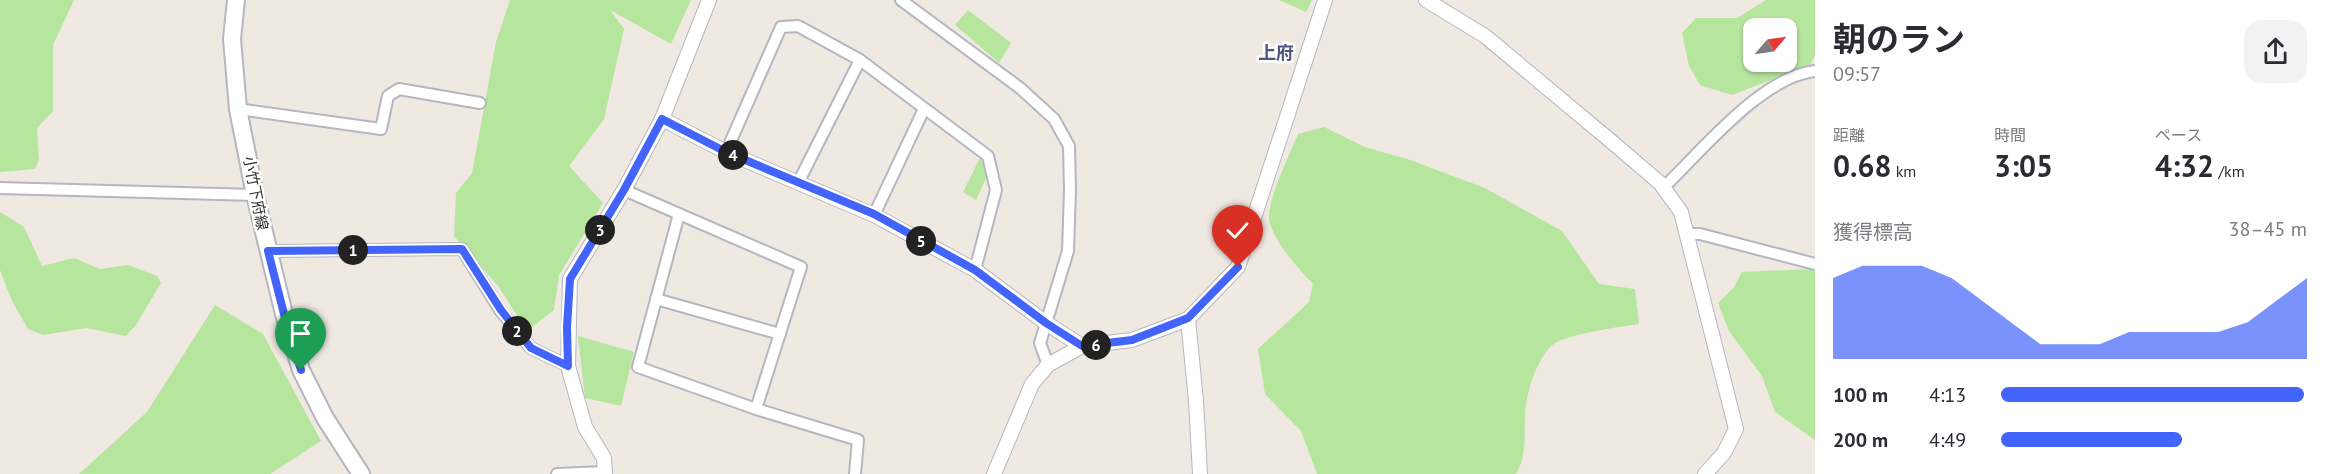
<!DOCTYPE html>
<html lang="ja">
<head>
<meta charset="utf-8">
<style>
  body { margin:0; font-family:"PT Sans","Noto Sans JP",sans-serif; background:#f2f2f3; color:#2b2b33; height:100vh; display:flex; flex-direction:column; font-size:22px; white-space:nowrap }
  * { box-sizing:border-box; margin:0 }
  p { font-size:20px; color:#7c7c81 }
  .icon { flex:none; width:33px; height:33px; fill:none; stroke:currentColor; stroke-width:2; stroke-linecap:round; stroke-linejoin:round }
  .map { position:relative; flex:1; overflow:hidden }
  .side { display:flex; flex-direction:column; background:#fff; width:510px }
  .side>* { flex:none }
  .needle { width:39px; rotate:61deg }
  .controls { position:absolute; left:1743px; top:18px; display:grid; gap:12px }
  .controls a { display:grid; place-items:center; width:54px; height:54px; border-radius:12px; background:#fff; box-shadow:0 2px 4px #0004; font-size:30px }
  .pin { position:absolute; display:grid; place-items:center; width:51px; height:51px; color:#fff; margin:-62px -26px; border-radius:50% 50% 50% 0; rotate:-45deg; box-shadow:0 0 6px #0007 }
  .pin .icon { rotate:45deg }
  .km { position:absolute; width:30px; height:30px; margin:-15px; border-radius:50%; background:#222; color:#fff; font-size:16px; line-height:30px; text-align:center }
  .round { display:grid; place-items:center; flex:none; width:63px; height:63px; border-radius:18px; background:#f2f2f3 }
  .headline { display:flex; align-items:center; justify-content:space-between; height:102px; padding:0 18px }
  h1 { font-size:33px; font-weight:700; line-height:45px }
  .figures { display:grid; grid-template-columns:repeat(3,1fr); gap:9px; height:102px; padding:6px 18px }
  .figures div { display:grid; align-content:center }
  .figures b { font-size:30px; font-weight:700 }
  .figures small { font-size:16px; font-weight:400 }
  .figures p { font-size:16px }
  .chart { height:168px; padding:12px 18px }
  .chart p { display:flex; justify-content:space-between }
  .chart svg { width:100%; height:108px; margin-top:6px; fill:#4264fb; opacity:.7 }
  ul { padding:0 18px; list-style:none; font-size:20px }
  li { display:grid; grid-template-columns:96px 72px 1fr; align-items:center; height:45px }
  li i { height:15px; border-radius:8px; background:#4264fb }
  main { display:flex; flex:1; min-height:0 }
  .map>svg:first-child { display:block }
  .green { fill:#b6e59e; fill-rule:evenodd }
  .lines { fill:none; stroke-linecap:round; stroke-linejoin:round }
  .minor-casing { stroke:#b4b7c1; stroke-width:14 }
  .tertiary-casing { stroke:#b4b7c1; stroke-width:16 }
  .secondary-casing { stroke:#b4b7c1; stroke-width:20 }
  .minor { stroke:#fff; stroke-width:10 }
  .tertiary { stroke:#fff; stroke-width:14 }
  .secondary { stroke:#fff; stroke-width:16 }
  .route-casing { stroke:#fff; stroke-width:12 }
  .route { stroke:#4264fb; stroke-width:8 }
  .labels { text-anchor:middle; dominant-baseline:central; stroke-width:5; stroke-linejoin:round; paint-order:stroke }
  .street-label { font-size:15px; fill:#2e2e2e; stroke:#fff }
  .quarter-label { font-size:18px; font-weight:bold; fill:#4d5680; stroke:#fff }
</style>
</head>
<body>
<main>
<div class="map">
<svg width="1815" height="474" viewBox="0 0 1815 474">
  <rect width="100%" height="100%" fill="#efe9e1"/>
  <!-- green -->
  <g class="green">
    <path d="M 0,0 L 74,0 L 53,45 L 53,111 L 37,128 L 39,160 L 35,169 L 0,172 Z"/>
    <path d="M 510,0 L 691,0 L 671,44 L 610,10 L 624,29 L 604,119 L 569,166 L 603,203 L 559,275 L 554,310 L 527,331 L 499,287 L 454,236 L 456,193 L 472,173 L 496,42 Z"/>
    <path d="M 1279,0 L 1312,0 L 1306,12 Z"/>
    <path d="M 1766,0 L 1815,0 L 1815,55 L 1810,65 L 1732,95 L 1700,85 L 1689,66 L 1682,33 L 1696,18 L 1737,18 ZM 1754,28 L 1786,28 L 1786,62 L 1754,62 Z"/>
    <path d="M 968,10 L 1011,43 L 999,63 L 955,25 Z"/>
    <path d="M 1324,127 L 1365,147 L 1410,160 L 1485,188 L 1562,231 L 1599,284 L 1635,289 L 1639,324 C 1620,327 1562,334 1550,347 C 1535,364 1526,393 1525,416 C 1524,437 1527,455 1516,474 L 1317,474 L 1301,431 L 1265,394 L 1258,349 L 1309,302 L 1313,284 C 1299,269 1267,235 1269,214 C 1272,190 1289,156 1298,134 Z"/>
    <path d="M 980,158 L 988,174 L 976,200 L 963,192 Z"/>
    <path d="M 0,212 L 24,227 L 42,266 L 74,258 L 100,269 L 128,265 L 157,276 L 161,283 L 136,325 L 126,336 L 86,328 L 43,335 L 28,329 L 12,301 L 0,270 Z"/>
    <path d="M 1812,269 L 1815,270 L 1815,440 L 1775,412 L 1762,376 L 1729,331 L 1718,303 L 1734,287 L 1742,272 Z"/>
    <path d="M 215,305 L 263,334 L 321,441 L 270,474 L 79,474 L 147,412 Z"/>
    <path d="M 578,336 L 634,352 L 621,406 L 585,398 Z"/>
  </g>
  <g class="lines">
    <!-- minor casing -->
    <g class="minor-casing">
      <g id="minor">
        <path d="M 901,0 L 1020,88 L 1054,119 L 1069,146 L 1070,190 L 1068,251 L 1040,343 L 1048,365"/>
        <path d="M 238,109 L 381,129 L 388,96 L 399,89 L 480,103"/>
        <path d="M 726,152 L 781,27 L 798,26 L 860,60 L 988,156 L 996,190 L 975,270"/>
        <path d="M 798,183 L 860,60"/>
        <path d="M 0,188 L 255,195"/>
        <path d="M 1663,188 C 1702,151 1761,77 1815,71"/>
        <path d="M 624,190 L 801,267 L 756,409"/>
        <path d="M 679,214 L 638,367 L 756,409 L 858,440 L 855,474"/>
        <path d="M 874,215 L 924,109"/>
        <path d="M 1687,234 L 1700,234 L 1815,264"/>
        <path d="M 269,251 L 462,249 L 500,310 L 531,348 L 568,366"/>
        <path d="M 656,299 L 780,334"/>
        <path d="M 557,474 L 605,472"/>
      </g>
    </g>
    <!-- tertiary casing -->
    <g class="tertiary-casing">
      <g id="tertiary">
        <path d="M 1426,0 L 1485,36 L 1612,142 L 1660,183 L 1681,212 L 1736,429 L 1724,453 L 1705,474"/>
        <path d="M 662,119 L 726,152 L 874,215 L 975,270 L 1046,323 L 1082,346"/>
        <path d="M 1188,319 L 1196,401 L 1200,474"/>
        <path d="M 605,474 L 604,458 L 585,427 L 568,366 L 570,279 L 624,190 L 662,119 L 709,0"/>
        <path d="M 994,474 L 1032,384 L 1048,365 L 1082,346 L 1132,340 L 1188,319 L 1238,267 L 1325,0"/>
      </g>
    </g>
    <!-- secondary casing -->
    <g class="secondary-casing">
      <path id="secondary" d="M 236,0 L 232,39 L 238,109 L 255,195 L 284,314 L 301,370 L 325,418 L 361,474"/>
    </g>
    <!-- minor -->
    <use href="#minor" class="minor"/>
    <!-- tertiary -->
    <use href="#tertiary" class="tertiary"/>
    <!-- secondary -->
    <use href="#secondary" class="secondary"/>
  </g>
  <g class="lines">
    <!-- route casing -->
    <g class="route-casing">
      <path id="route" d="M 301,370 L 284,314 L 268,251 L 462,249 L 501,310 L 531,348 L 568,366 L 567,327 L 570,279 L 624,190 L 662,119 L 726,152 L 874,214 L 975,270 L 1046,323 L 1082,346 L 1132,340 L 1188,318 L 1238,267"/>
    </g>
    <!-- route -->
    <use href="#route" class="route"/>
  </g>
  <g class="labels">
    <!-- street labels -->
    <g class="street-label">
      <text transform="translate(256 193) rotate(79)">小竹下府線</text>
    </g>
    <!-- quarter labels -->
    <g class="quarter-label">
      <text x="1276" y="52">上府</text>
    </g>
  </g>
</svg>
<div class="controls">
<a><svg class="needle" viewBox="-14 -14 28 28"><path d="M0-13l5 13h-10z" fill="#e53935"/><path d="M0 13l5-13h-10z" fill="#7c7c81"/></svg></a>
</div>
<div class="pin" style="left:301px;top:370px;background:#1e9e55"><svg class="icon" aria-label="arrive" viewBox="0 0 24 24"><path d="M6 21V4h12l-3 4 3 4H6"/></svg></div>
<div class="pin" style="left:1238px;top:267px;background:#d93025"><svg class="icon" aria-label="check" viewBox="0 0 24 24"><path d="M5 12l5 5 9-10"/></svg></div>
<b class="km" style="left:353px;top:250px">1</b>
<b class="km" style="left:517px;top:331px">2</b>
<b class="km" style="left:600px;top:230px">3</b>
<b class="km" style="left:733px;top:155px">4</b>
<b class="km" style="left:921px;top:241px">5</b>
<b class="km" style="left:1096px;top:345px">6</b>
</div>
<section class="side">
<div class="headline"><div><h1>朝のラン</h1><p>09:57</p></div><a class="round"><svg class="icon" aria-label="share" viewBox="0 0 24 24"><path d="M12 15V3M7 8l5-5 5 5M5 13v7h14v-7"/></svg></a></div>
<div class="figures">
<div><p>距離</p><b>0.68<small> km</small></b></div>
<div><p>時間</p><b>3:05</b></div>
<div><p>ペース</p><b>4:32<small> /km</small></b></div>
</div>
<div class="chart"><p><span>獲得標高</span>38–45 m</p>
<svg viewBox="0 0 160 44" preserveAspectRatio="none"><path d="M0 44V11L10 6L20 6L30 6L40 11L50 20L60 29L70 38L80 38L90 38L100 33L110 33L120 33L130 33L140 29L150 20L160 11V44z"/></svg>
</div>
<ul>
<li><b>100 m</b>4:13<i style="width:99%"></i></li>
<li><b>200 m</b>4:49<i style="width:59%"></i></li>
</ul>
</section>
</main>
</body>
</html>
